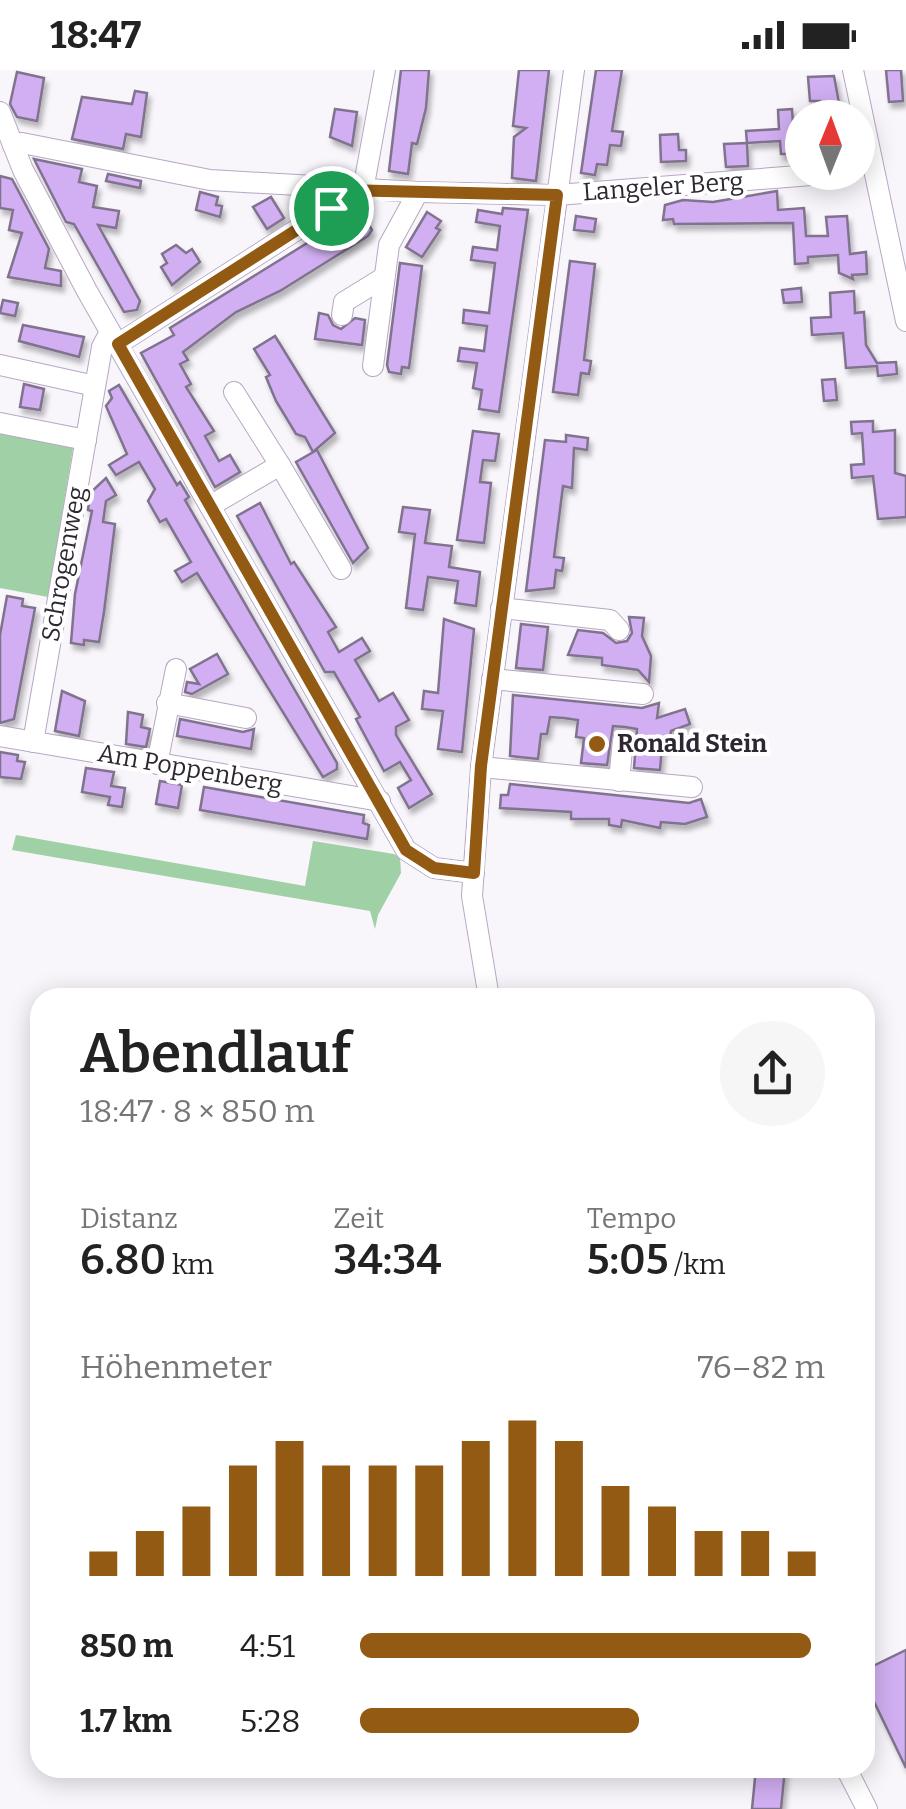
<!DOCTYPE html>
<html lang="de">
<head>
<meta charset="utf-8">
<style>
  body { margin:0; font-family:Bitter,serif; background:#f6f6f6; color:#222; height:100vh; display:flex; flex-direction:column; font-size:38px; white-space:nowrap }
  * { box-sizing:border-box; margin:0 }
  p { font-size:32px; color:#767676 }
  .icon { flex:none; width:55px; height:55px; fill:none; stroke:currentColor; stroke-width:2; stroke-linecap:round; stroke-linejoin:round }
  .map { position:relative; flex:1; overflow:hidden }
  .side { position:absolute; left:30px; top:918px; width:845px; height:790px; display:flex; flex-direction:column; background:#fff; border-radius:30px; box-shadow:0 5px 25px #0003 }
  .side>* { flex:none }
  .needle { width:65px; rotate:1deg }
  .buttons { position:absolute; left:785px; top:30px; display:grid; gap:20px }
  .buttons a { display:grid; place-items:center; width:90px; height:90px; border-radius:50%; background:#fff; box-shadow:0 5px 25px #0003; font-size:50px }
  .pin { position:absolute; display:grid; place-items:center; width:85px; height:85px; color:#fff; margin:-42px; border:5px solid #fff; border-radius:50%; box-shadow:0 2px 10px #0007 }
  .round { display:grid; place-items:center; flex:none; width:105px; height:105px; border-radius:52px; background:#f6f6f6 }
  .head { display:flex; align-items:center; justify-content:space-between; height:170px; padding:0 50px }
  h1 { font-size:55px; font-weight:600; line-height:75px }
  .figures { display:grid; grid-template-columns:repeat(3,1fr); gap:15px; height:170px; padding:10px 50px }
  .figures div { display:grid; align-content:center }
  .figures b { font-size:42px; font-weight:600 }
  .figures small { font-size:28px; font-weight:400 }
  .figures p { font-size:28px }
  .chart { height:280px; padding:20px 50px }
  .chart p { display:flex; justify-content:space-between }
  .chart svg { width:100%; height:180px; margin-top:10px; stroke:#925a13; stroke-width:6 }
  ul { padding:0 50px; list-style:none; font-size:32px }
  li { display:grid; grid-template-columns:160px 120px 1fr; align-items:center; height:75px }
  li i { height:25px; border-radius:12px; background:#925a13 }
  .status { display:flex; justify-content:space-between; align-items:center; height:70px; padding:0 50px; background:#fff; direction:ltr }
  .status svg { height:28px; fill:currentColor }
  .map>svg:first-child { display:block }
  .green { fill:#a0d1a6 }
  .building { fill:#d1aff2; stroke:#80738e; stroke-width:2.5; filter:url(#shadow) }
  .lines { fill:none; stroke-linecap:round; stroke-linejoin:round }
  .minor-casing { stroke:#b7a7c3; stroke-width:22 }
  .minor { stroke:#fff; stroke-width:20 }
  .route-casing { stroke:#fff; stroke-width:20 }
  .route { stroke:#925a13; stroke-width:12 }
  .poi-dot { fill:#925a13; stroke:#fff; stroke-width:4 }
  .labels { text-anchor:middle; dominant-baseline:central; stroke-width:8; stroke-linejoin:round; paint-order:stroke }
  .street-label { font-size:25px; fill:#2d2732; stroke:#fff }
  .poi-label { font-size:25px; font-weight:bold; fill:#2d2732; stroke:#fff; text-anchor:start }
</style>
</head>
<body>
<div class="status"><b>18:47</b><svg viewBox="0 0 49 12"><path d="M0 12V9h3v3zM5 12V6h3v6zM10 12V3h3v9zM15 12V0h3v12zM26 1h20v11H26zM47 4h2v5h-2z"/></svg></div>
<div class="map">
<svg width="906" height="1739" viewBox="0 0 906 1739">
  <defs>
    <filter id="shadow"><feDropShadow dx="3" dy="5.5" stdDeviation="2.5" flood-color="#0004"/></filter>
  </defs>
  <rect width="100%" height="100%" fill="#f8f5fb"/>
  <!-- green -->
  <g class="green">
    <path d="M 0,357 L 74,372 L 48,527 L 0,518 Z"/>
    <path d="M 16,765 L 305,816 L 313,771 L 394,784 L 400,787 L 401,803 L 378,845 L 375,859 L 370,841 L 12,780 Z"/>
  </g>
  <!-- building -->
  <g class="building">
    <path d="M 401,0 L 429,0 L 426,38 L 417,74 L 412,73 L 408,104 L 389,101 Z"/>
    <path d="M 519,0 L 549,0 L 536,111 L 512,108 L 514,67 L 526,58 L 513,56 Z"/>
    <path d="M 596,0 L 622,0 L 612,61 L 623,62 L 621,76 L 610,75 L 607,95 L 597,94 L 595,105 L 581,103 Z"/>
    <path d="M 886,0 L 901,0 L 903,31 L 889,32 Z"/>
    <path d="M 17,2 L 44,8 L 37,51 L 17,47 L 10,34 Z"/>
    <path d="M 834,6 L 841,44 L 821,45 L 820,31 L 810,31 L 808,7 Z"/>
    <path d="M 135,21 L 147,23 L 141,67 L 126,64 L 123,79 L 72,69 L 82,27 L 132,34 Z"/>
    <path d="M 335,39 L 357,42 L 352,76 L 330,67 Z"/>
    <path d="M 792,39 L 795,84 L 781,84 L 780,71 L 747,73 L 746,61 L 779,59 L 778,40 Z"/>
    <path d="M 678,64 L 679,80 L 686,80 L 686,91 L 661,92 L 660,65 Z"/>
    <path d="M 747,73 L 748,96 L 726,97 L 724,74 Z"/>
    <path d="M 34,89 L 82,99 L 79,112 L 97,116 L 93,137 L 119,141 L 116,158 L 98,155 L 140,231 L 137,240 L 124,242 L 74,154 L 66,152 Z"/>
    <path d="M 108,104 L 141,111 L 140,118 L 106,111 Z"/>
    <path d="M 0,106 L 12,109 L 49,179 L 45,198 L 61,201 L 61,216 L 8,207 L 22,163 L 9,160 L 13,140 L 0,138 Z"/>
    <path d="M 777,121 L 778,140 L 804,138 L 806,166 L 828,166 L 826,147 L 847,146 L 850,184 L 866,182 L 867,204 L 852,205 L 853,209 L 839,203 L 838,185 L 808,187 L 808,193 L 795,194 L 793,153 L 674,154 L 673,149 L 663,150 L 665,135 L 683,130 L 713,132 Z"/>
    <path d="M 200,122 L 218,127 L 216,135 L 222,136 L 220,147 L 196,140 Z"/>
    <path d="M 271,127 L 284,148 L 267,159 L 253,137 Z"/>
    <path d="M 503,138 L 528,140 L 499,342 L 479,339 L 482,320 L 473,318 L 477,293 L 458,291 L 460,278 L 484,281 L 487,256 L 463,253 L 464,240 L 489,243 L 495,193 L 471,190 L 473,177 L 497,180 L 500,156 L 476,152 L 478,140 L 502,144 Z"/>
    <path d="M 427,142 L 441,151 L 436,158 L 440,160 L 422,187 L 406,177 Z"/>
    <path d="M 354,144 L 362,144 L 372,160 L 368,166 L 280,221 L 236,242 L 183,282 L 188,290 L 180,294 L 191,314 L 186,317 L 214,361 L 205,366 L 219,391 L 230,385 L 240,402 L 215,417 L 141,283 L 174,265 L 170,258 Z"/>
    <path d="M 576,146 L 596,149 L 594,162 L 574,160 Z"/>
    <path d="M 176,175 L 186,183 L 192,179 L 200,192 L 172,215 L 161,197 L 167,193 L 162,184 Z"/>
    <path d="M 570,191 L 595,194 L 584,290 L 591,291 L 589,304 L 581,303 L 578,325 L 553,322 Z"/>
    <path d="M 400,193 L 422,196 L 409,298 L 402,297 L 401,304 L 389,302 L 387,295 Z"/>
    <path d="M 801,218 L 802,232 L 784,233 L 782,220 Z"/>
    <path d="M 854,221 L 855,243 L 864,242 L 866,275 L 877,293 L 896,292 L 897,304 L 878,306 L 877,296 L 846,298 L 843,263 L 812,265 L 811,248 L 831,247 L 830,223 Z"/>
    <path d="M 3,230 L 18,233 L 15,246 L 0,243 Z"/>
    <path d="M 319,243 L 328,245 L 333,255 L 341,259 L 355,248 L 365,250 L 362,275 L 315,269 Z"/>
    <path d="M 23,255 L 84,267 L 79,287 L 19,271 Z"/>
    <path d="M 275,266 L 335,363 L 313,382 L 305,367 L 296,364 L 276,331 L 266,307 L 270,305 L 254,279 Z"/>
    <path d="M 835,309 L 837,330 L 824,331 L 822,310 Z"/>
    <path d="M 24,314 L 44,319 L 40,340 L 20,337 Z"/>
    <path d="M 119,315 L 177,415 L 180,412 L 189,427 L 185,430 L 337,693 L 337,699 L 323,707 L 197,503 L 182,512 L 175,501 L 191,492 L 166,449 L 160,452 L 148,431 L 155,419 L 139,392 L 116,405 L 109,395 L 127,384 L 106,336 L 112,328 L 109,321 Z"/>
    <path d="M 873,351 L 873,362 L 895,360 L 895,403 L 906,406 L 906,447 L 878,449 L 873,406 L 852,408 L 851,395 L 864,394 L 862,363 L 852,364 L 851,352 Z"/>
    <path d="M 473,361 L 499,364 L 495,391 L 483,390 L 480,412 L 491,413 L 484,473 L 457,470 Z"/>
    <path d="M 566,365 L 588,368 L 587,380 L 574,378 L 572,418 L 563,416 L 554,487 L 564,488 L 562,501 L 556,500 L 554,518 L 526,521 L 545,370 L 566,372 Z"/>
    <path d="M 317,380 L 368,478 L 353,493 L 296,392 Z"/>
    <path d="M 106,408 L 116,425 L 106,431 L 103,452 L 115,454 L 104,542 L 99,572 L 84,570 L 84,575 L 71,573 L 75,524 L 92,441 L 88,440 L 90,423 Z"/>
    <path d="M 260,433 L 291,494 L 294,492 L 336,557 L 328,562 L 339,582 L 362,568 L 370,581 L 355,590 L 379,631 L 393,623 L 409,650 L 396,657 L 396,665 L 432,724 L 409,738 L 398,718 L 411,710 L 400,692 L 384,701 L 356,649 L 360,647 L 334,602 L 325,602 L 237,446 Z"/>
    <path d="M 403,437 L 430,440 L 425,473 L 452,476 L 449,497 L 480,502 L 476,536 L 455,533 L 458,511 L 428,507 L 423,540 L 406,538 L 415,464 L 399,462 Z"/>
    <path d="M 7,526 L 23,529 L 22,536 L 35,538 L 14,649 L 0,653 L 0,565 Z"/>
    <path d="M 629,547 L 644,548 L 642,566 L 651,586 L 649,612 L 638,600 L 602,595 L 602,588 L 568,585 L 578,560 L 603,563 L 616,573 L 627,571 L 632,563 Z"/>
    <path d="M 444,549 L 474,559 L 462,682 L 438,679 L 443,641 L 422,639 L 424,621 L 438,623 Z"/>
    <path d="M 521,554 L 548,557 L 543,600 L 516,598 Z"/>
    <path d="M 217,584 L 228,604 L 192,624 L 185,622 L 187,612 L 199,614 L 190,599 Z"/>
    <path d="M 62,621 L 85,631 L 79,666 L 55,661 Z"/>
    <path d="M 513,625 L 642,638 L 659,633 L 657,648 L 685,639 L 690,654 L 671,661 L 669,677 L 662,676 L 660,700 L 634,698 L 637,659 L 625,657 L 613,656 L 607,695 L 581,693 L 584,668 L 576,667 L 578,650 L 564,648 L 550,647 L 547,664 L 541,664 L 538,689 L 510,686 Z"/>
    <path d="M 128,642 L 143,645 L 141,657 L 150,659 L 146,677 L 126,674 Z"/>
    <path d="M 180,649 L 243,662 L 254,659 L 251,679 L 177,666 Z"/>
    <path d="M 0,682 L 18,685 L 17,691 L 25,692 L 21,709 L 0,707 Z"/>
    <path d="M 86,698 L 114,702 L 111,716 L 125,718 L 122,737 L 108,735 L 110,727 L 82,722 Z"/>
    <path d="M 160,711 L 182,715 L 178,738 L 156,734 Z"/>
    <path d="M 510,714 L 689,733 L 701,729 L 707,747 L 685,754 L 661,752 L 660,758 L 622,750 L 621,757 L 609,755 L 609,749 L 571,749 L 571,742 L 500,738 L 501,725 L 508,725 Z"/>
    <path d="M 204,717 L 364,745 L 363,753 L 369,755 L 367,769 L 200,740 Z"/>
    <path d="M 906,1580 L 906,1698 L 865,1613 L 865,1600 Z"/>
    <path d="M 756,1698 L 785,1698 L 781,1739 L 752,1739 Z"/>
  </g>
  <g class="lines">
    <!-- minor casing -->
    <g class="minor-casing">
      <g id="minor">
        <path d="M 853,0 L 906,251"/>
        <path d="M 0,42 L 23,100 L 87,221 L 406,780 L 434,798 L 474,803"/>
        <path d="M 13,75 L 22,73 L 210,110 L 418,122 L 557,125 L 849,102"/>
        <path d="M 363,120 L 385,0"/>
        <path d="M 342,245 L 344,232 L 383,208"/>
        <path d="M 118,274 L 331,138 L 342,120"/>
        <path d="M 0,295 L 95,316"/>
        <path d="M 373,296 L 389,175 L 418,122"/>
        <path d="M 234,322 L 280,395"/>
        <path d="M 0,353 L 86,370"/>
        <path d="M 210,436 L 280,395 L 341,499"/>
        <path d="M 501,538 L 610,550 L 619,560"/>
        <path d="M 492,609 L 643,624"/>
        <path d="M 167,633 L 246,648"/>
        <path d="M 0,666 L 380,731"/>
        <path d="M 33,672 L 102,277 L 110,262"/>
        <path d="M 157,694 L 176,599"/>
        <path d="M 481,697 L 692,717"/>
        <path d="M 619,711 L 623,670"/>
        <path d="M 489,928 L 472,826 L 481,697 L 574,0"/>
        <path d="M 846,1698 L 867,1739"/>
      </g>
    </g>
    <!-- minor -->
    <use href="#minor" class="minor"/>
  </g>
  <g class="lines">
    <!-- route casing -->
    <g class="route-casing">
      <path id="route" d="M 342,120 L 557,125 L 481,696 L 474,803 L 434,798 L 406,780 L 118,274 L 331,138 Z"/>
    </g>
    <!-- route -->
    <use href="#route" class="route"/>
  </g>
  <!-- markers -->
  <circle class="poi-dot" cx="597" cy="674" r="10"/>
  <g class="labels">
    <!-- street labels -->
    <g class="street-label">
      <text transform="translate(663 117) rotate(-4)">Langeler Berg</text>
      <text transform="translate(64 494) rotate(-80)">Schrogenweg</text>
      <text transform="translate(190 699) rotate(10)">Am Poppenberg</text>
    </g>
    <!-- poi labels -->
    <g class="poi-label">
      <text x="617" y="674">Ronald Stein</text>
    </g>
  </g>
</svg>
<div class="buttons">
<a><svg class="needle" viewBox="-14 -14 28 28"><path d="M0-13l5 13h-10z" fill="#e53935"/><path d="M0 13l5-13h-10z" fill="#767676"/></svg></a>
</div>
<div class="pin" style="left:331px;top:138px;background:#1e9e55"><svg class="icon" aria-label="arrive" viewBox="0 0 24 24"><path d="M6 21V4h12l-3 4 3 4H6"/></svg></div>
<section class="side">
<div class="head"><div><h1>Abendlauf</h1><p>18:47 · 8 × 850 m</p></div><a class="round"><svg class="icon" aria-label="share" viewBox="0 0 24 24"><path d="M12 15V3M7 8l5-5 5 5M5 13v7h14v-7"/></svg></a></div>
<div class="figures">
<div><p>Distanz</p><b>6.80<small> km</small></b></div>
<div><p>Zeit</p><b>34:34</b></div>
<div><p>Tempo</p><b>5:05<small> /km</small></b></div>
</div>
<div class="chart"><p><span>Höhenmeter</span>76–82 m</p>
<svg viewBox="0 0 160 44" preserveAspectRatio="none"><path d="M5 44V38M15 44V33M25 44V27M35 44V17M45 44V11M55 44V17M65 44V17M75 44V17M85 44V11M95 44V6M105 44V11M115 44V22M125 44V27M135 44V33M145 44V33M155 44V38"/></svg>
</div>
<ul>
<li><b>850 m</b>4:51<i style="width:97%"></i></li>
<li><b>1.7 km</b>5:28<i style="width:60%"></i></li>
</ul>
</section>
</div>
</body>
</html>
